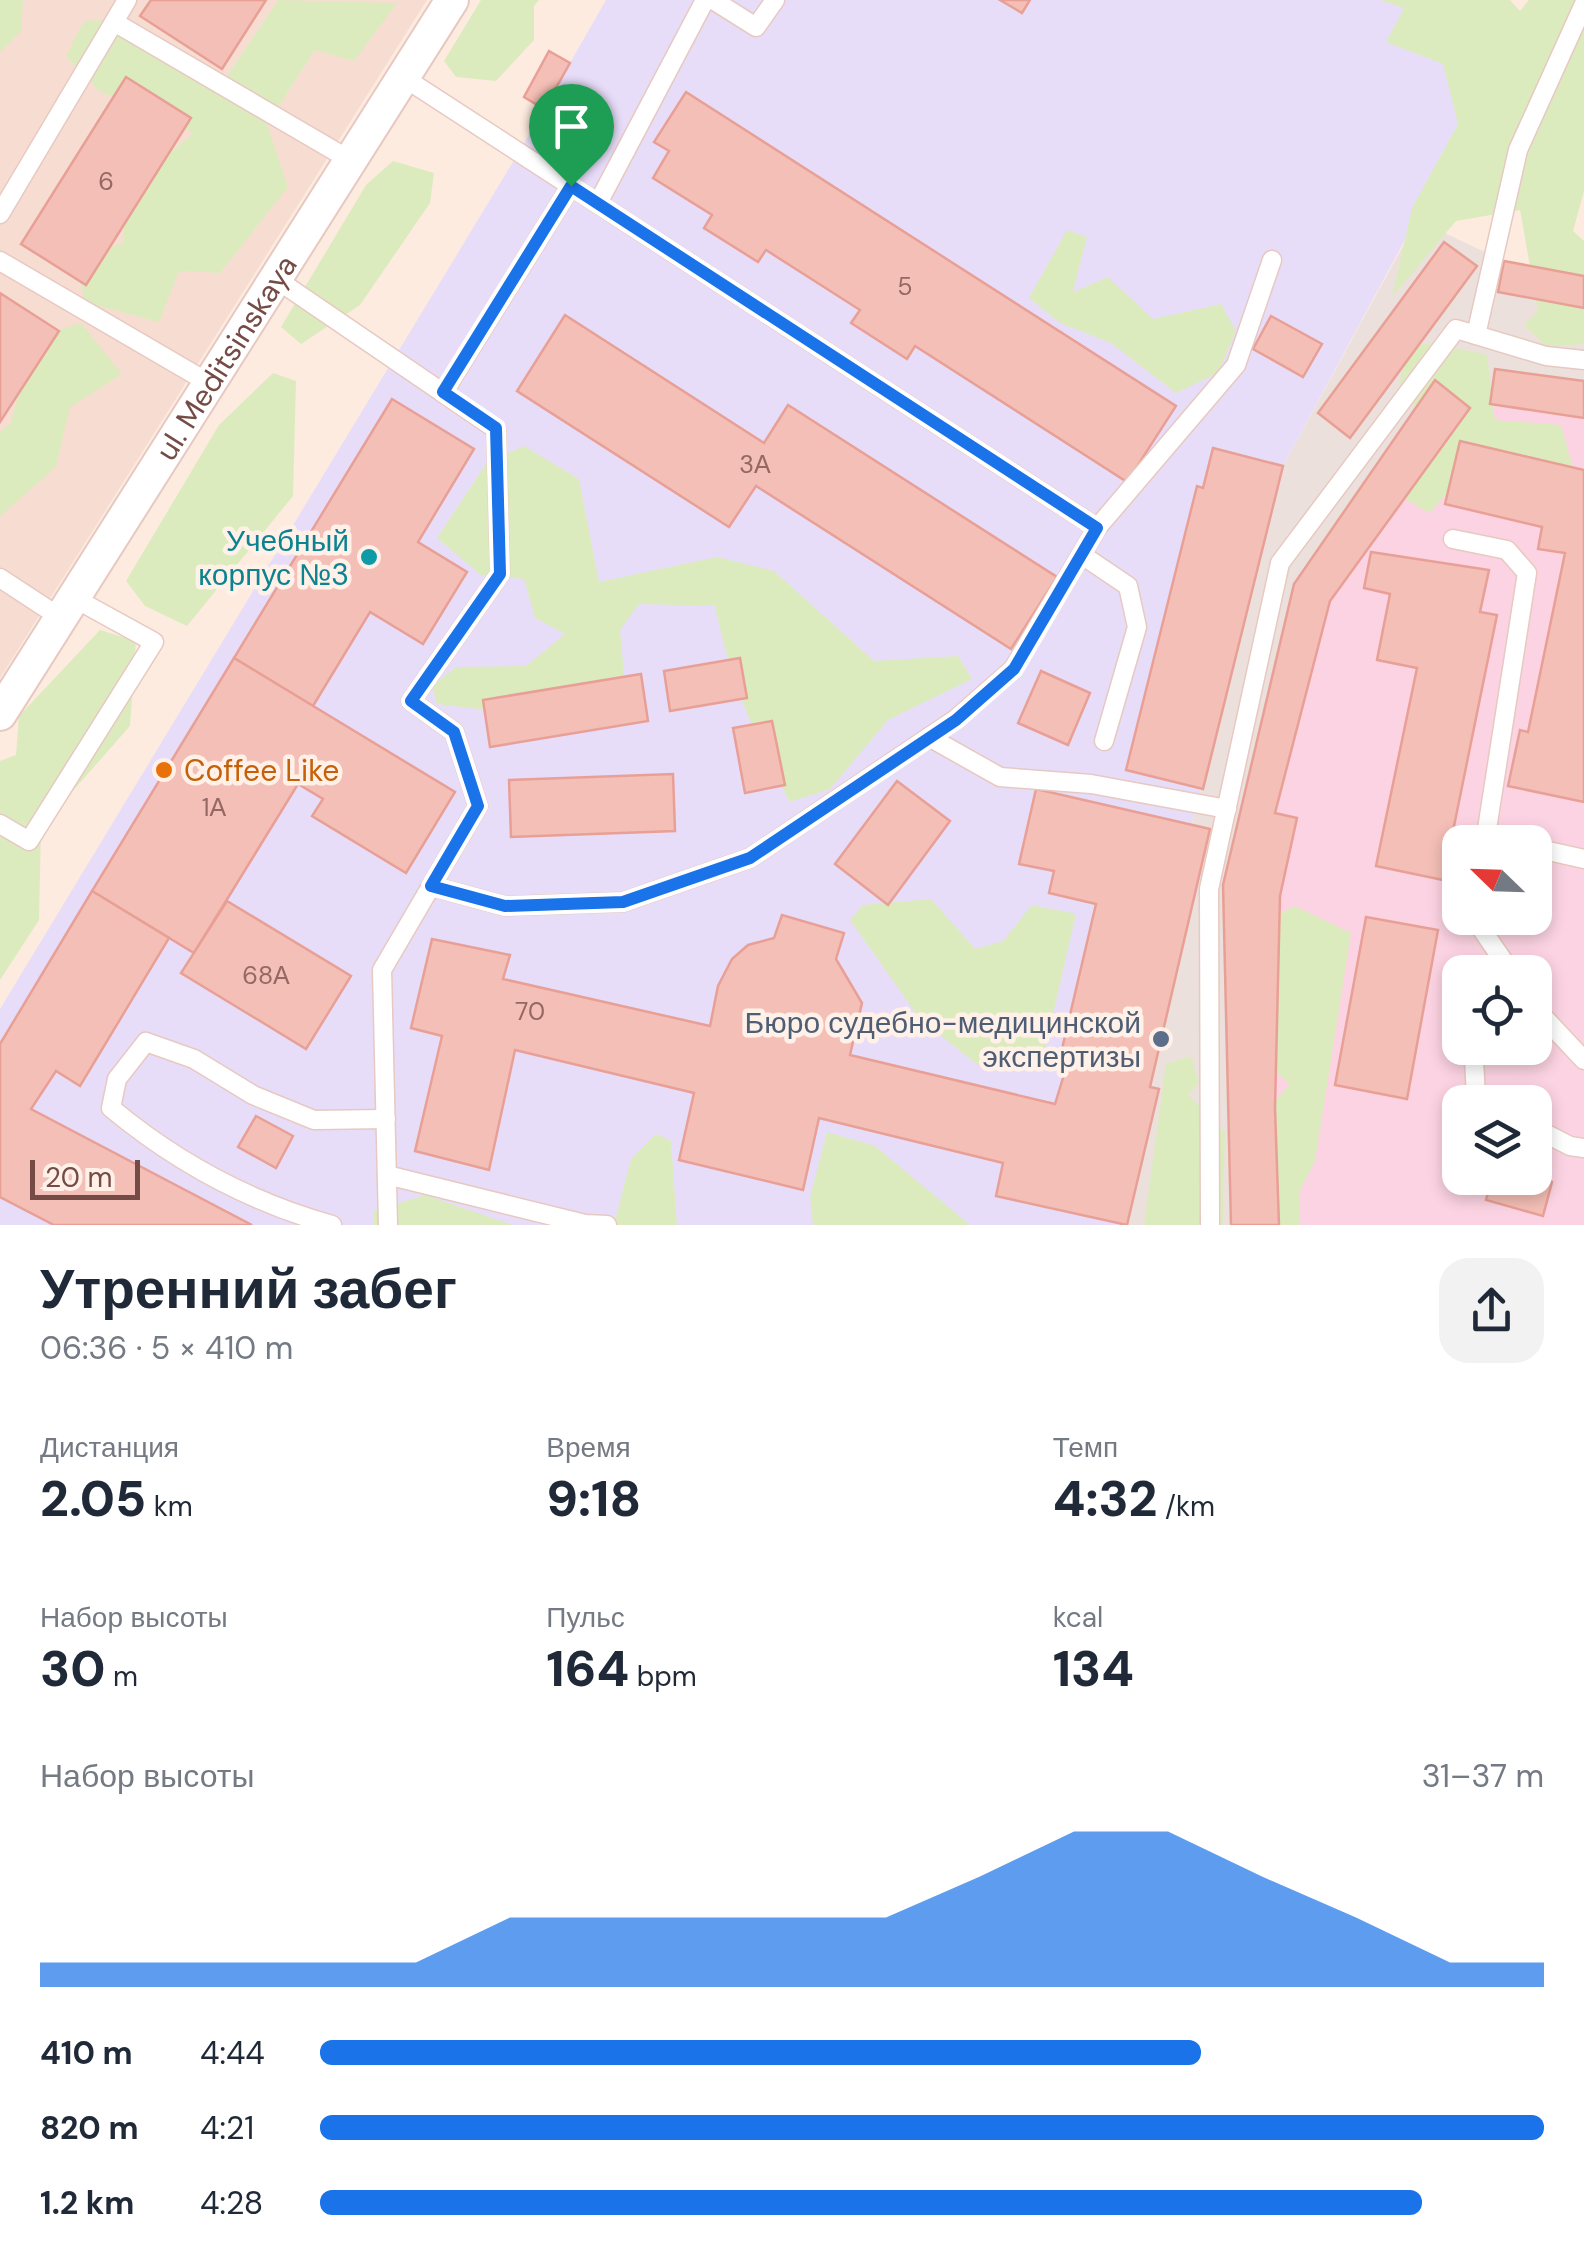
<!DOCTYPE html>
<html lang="ru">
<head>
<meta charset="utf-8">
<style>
  body { margin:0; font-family:"DM Sans",sans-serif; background:#f2f2f3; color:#1f2937; height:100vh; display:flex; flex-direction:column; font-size:38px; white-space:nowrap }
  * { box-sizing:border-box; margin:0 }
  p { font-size:32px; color:#747a83 }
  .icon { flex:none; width:55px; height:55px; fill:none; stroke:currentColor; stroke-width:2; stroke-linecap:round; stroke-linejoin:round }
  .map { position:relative; height:1225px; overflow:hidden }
  .sheet { display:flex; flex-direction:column; background:#fff; flex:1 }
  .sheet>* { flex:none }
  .needle { width:65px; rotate:293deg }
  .fabs { position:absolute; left:1442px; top:825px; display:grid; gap:20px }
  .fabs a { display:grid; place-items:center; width:110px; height:110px; border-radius:20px; background:#fff; box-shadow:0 5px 15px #0003; font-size:50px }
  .scale { position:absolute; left:30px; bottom:25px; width:110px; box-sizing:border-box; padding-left:10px; border:5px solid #754b46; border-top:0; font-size:28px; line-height:35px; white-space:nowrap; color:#754b46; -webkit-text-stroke:8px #fff0e8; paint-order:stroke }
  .pin { position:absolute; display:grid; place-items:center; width:85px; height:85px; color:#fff; margin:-102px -42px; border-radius:50% 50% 50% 0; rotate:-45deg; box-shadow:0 0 10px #0007 }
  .pin .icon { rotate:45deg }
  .round { display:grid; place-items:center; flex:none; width:105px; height:105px; border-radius:30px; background:#f2f2f3 }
  .summary { display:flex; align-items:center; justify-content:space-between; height:170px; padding:0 40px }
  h1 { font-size:55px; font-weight:800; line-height:75px }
  .metrics { display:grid; grid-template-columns:repeat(3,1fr); gap:15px; height:170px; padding:10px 40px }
  .metrics div { display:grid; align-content:center }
  .metrics b { font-size:50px; font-weight:800 }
  .metrics small { font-size:28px; font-weight:400 }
  .metrics p { font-size:28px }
  .chart { height:280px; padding:20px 40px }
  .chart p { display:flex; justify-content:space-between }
  .chart svg { width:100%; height:180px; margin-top:10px; fill:#1a73e8; opacity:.7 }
  ul { padding:0 40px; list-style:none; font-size:32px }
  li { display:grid; grid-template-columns:160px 120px 1fr; align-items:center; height:75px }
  li i { height:25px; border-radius:12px; background:#1a73e8 }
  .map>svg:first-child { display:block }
  .residential { fill:#f7ddd1 }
  .industrial { fill:#ece0dc }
  .education { fill:#e8ddf9 }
  .medical { fill:#fcd3e2; fill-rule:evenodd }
  .green { fill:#dcebbe }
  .building { fill:#f4bfb6; stroke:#e8a096; stroke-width:2.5 }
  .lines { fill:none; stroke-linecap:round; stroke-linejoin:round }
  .service-casing { stroke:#e7c9c1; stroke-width:21 }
  .minor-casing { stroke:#e7c9c1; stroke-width:36 }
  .service { stroke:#fff; stroke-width:18 }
  .minor { stroke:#fff; stroke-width:32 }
  .route-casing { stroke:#fff; stroke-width:20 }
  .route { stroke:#1a73e8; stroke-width:12 }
  .culture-dot { fill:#0f9aa8; stroke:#fff0e8; stroke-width:4 }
  .food-dot { fill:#e8710a; stroke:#fff0e8; stroke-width:4 }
  .service-dot { fill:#5c6f8a; stroke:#fff0e8; stroke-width:4 }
  .labels { text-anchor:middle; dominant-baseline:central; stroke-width:9; stroke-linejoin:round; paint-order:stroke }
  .number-label { font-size:25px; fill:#956862 }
  .street-label { font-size:30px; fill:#754b46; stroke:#fff0e8 }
  .culture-label { font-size:30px; fill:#0d838f; stroke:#fff0e8; text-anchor:end }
  .food-label { font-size:30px; fill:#c56008; stroke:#fff0e8; text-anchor:start }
  .service-label { font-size:30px; fill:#4e5e75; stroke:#fff0e8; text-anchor:end }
</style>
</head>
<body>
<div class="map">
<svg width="1584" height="1225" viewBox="0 0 1584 1225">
  <rect width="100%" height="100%" fill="#fdebe0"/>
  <!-- residential -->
  <path class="residential" d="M 0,0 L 427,0 L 0,678 Z"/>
  <!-- industrial -->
  <path class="industrial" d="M 1417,220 L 1504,261 L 1584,276 L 1584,418 L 1276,813 L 1297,818 L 1280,896 L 1279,1225 L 1127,1225 L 1159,1090 L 1150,1087 L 1209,829 L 1192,825 L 1283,466 Z"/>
  <!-- education -->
  <path class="education" d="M 606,0 L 1436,0 L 1496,71 L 1283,466 L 1192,824 L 1210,829 L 1151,1086 L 1159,1089 L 1127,1225 L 0,1225 L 0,1009 L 519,152 Z"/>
  <!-- medical -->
  <path class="medical" d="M 1490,404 L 1584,418 L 1584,1225 L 1279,1225 L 1275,1108 L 1280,896 L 1297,819 L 1275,813 L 1330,601 L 1470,408 ZM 1460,842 L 1535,842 L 1535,918 L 1460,918 ZM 1460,972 L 1535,972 L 1535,1048 L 1460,1048 ZM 1460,1102 L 1535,1102 L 1535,1178 L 1460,1178 Z"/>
  <!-- green -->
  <g class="green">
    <path d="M 0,0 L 23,0 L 21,31 L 0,52 Z"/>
    <path d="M 278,0 L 397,3 L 354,61 L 315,50 L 267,124 L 288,187 L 220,273 L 179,271 L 159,322 L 84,302 L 79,261 L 124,242 L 123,190 L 194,133 L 99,91 L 66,56 L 84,21 L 129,19 L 219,88 Z"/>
    <path d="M 481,0 L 539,0 L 534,6 L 534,40 L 496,81 L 456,77 L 444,61 Z"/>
    <path d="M 1380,0 L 1510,0 L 1520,11 L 1529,0 L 1584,0 L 1584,191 L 1573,231 L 1584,241 L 1584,344 L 1547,347 L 1524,325 L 1538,311 L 1520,210 L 1456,221 L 1392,297 L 1412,208 L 1458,124 L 1443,64 L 1386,42 L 1404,8 Z"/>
    <path d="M 393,161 L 434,173 L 430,203 L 360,305 L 301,344 L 281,327 L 366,185 Z"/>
    <path d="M 1067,230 L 1087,237 L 1073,292 L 1108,277 L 1153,319 L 1221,304 L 1236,331 L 1218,373 L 1176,393 L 1111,343 L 1060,323 L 1029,298 Z"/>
    <path d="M 81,323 L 122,374 L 70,407 L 56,467 L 0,516 L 0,432 L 10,424 L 36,337 Z"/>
    <path d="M 1431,343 L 1487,355 L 1495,420 L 1561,425 L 1576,479 L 1475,463 L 1429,513 L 1394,492 L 1440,416 L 1397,398 L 1406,347 Z"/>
    <path d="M 273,373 L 296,381 L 293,496 L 187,626 L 145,606 L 126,581 L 219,425 Z"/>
    <path d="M 524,446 L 579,479 L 599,582 L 717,557 L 774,571 L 874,661 L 958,656 L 972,679 L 888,720 L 830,789 L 790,802 C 753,733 731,683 715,606 L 639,604 L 620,630 L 625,684 L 529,715 L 437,704 L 432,686 L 456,667 L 526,666 L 565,634 L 535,618 L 524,579 L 481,575 L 437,538 L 487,462 Z"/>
    <path d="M 100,630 L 136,641 L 130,726 L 41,827 L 39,920 L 0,980 L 0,761 L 16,755 L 19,716 Z"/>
    <path d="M 931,899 L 975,949 L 1003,941 L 1032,905 L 1076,914 L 1042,1062 L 979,1066 L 920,1019 L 850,920 L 863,905 Z"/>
    <path d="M 1295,906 L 1351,933 L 1315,1161 L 1299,1193 L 1300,1225 L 1260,1225 L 1249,1129 L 1290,1084 L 1247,1048 L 1245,930 Z"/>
    <path d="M 1191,1056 L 1199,1083 L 1188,1095 L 1225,1133 L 1223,1225 L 1144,1225 L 1166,1064 Z"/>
    <path d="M 827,1132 L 875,1146 L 970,1225 L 813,1225 L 810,1197 Z"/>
    <path d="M 656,1134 L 671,1141 L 677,1225 L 614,1225 L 631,1159 Z"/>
    <path d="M 425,1195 L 513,1225 L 374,1225 L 373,1211 Z"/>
  </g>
  <!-- building -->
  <g class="building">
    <path d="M 151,0 L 266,0 L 222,69 L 140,16 Z"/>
    <path d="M 1000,0 L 1030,0 L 1022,13 Z"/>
    <path d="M 549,51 L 570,63 L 544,109 L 524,97 Z"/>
    <path d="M 126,77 L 191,118 L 86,285 L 21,244 Z"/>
    <path d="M 686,92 L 1176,406 L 1127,482 L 915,346 L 907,359 L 851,323 L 860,310 L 766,250 L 758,262 L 704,228 L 712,215 L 653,178 L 669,151 L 654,142 Z"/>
    <path d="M 1444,242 L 1477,266 L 1350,438 L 1318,413 Z"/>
    <path d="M 1504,261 L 1584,276 L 1584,308 L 1498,292 Z"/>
    <path d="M 0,293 L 59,331 L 0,422 Z"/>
    <path d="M 565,315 L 764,443 L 788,405 L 1057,577 L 1011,649 L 756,486 L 729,527 L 517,391 Z"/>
    <path d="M 1271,316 L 1322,344 L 1303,377 L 1253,349 Z"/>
    <path d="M 1495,369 L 1584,381 L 1584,418 L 1490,404 Z"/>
    <path d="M 1435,380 L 1470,408 L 1330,601 L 1275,813 L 1297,818 L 1280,896 L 1275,1108 L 1279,1225 L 1231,1225 L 1223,885 L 1294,584 Z"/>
    <path d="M 392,399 L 474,449 L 418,542 L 467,572 L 423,644 L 370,612 L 313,706 L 234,658 Z"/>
    <path d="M 1460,441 L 1584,470 L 1584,802 L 1508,786 L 1520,730 L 1528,732 L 1565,553 L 1538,549 L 1542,527 L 1445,504 Z"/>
    <path d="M 1213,448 L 1283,466 L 1203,789 L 1126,770 L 1197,486 L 1203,488 Z"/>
    <path d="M 1371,552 L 1489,570 L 1480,612 L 1497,615 L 1443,880 L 1376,866 L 1417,668 L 1377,660 L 1390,594 L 1364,588 Z"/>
    <path d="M 234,658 L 455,792 L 406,873 L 312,816 L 323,799 L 298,784 L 194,953 L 92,891 Z"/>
    <path d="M 740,658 L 747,698 L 670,711 L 664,671 Z"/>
    <path d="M 1041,671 L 1090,693 L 1068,745 L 1018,723 Z"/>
    <path d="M 641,674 L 648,721 L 490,747 L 483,700 Z"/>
    <path d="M 772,721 L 785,785 L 745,793 L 733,728 Z"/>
    <path d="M 673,774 L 675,831 L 511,837 L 509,780 Z"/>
    <path d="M 897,781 L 950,821 L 888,905 L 835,864 Z"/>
    <path d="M 1036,789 L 1210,829 L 1150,1087 L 1159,1089 L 1127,1225 L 996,1196 L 1003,1163 L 819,1118 L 803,1190 L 679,1160 L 694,1093 L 515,1050 L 489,1170 L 415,1151 L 442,1036 L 411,1028 L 432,939 L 510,955 L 503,979 L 710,1026 L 718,986 L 732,959 L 748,945 L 774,938 L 782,915 L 844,933 L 836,959 L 862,1003 L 850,1055 L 1055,1104 L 1066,1068 L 1058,1066 L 1096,904 L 1049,893 L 1054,871 L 1019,864 Z"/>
    <path d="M 92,891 L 169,938 L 80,1086 L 56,1071 L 31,1109 L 252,1225 L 54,1225 L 0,1197 L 0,1044 Z"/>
    <path d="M 227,901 L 351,976 L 306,1049 L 181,973 Z"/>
    <path d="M 1366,917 L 1438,930 L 1407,1099 L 1335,1085 Z"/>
    <path d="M 256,1116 L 293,1136 L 276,1168 L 238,1147 Z"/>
    <path d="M 1535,1177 L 1552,1182 L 1543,1216 L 1486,1200 L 1492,1178 Z"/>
  </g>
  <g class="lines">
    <!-- service casing -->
    <g class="service-casing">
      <g id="service">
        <path d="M 127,0 L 114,22 L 350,160"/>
        <path d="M 713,0 L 756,27 L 775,0"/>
        <path d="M 403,77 L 1097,528"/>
        <path d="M 598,203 L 705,0"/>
        <path d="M 0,214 L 114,22"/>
        <path d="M 0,261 L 209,383"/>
        <path d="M 276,279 L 496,429 L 500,574 L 411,701 L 454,732 L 478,806 L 382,970 L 388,1225"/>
        <path d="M 1476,335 L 1518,150 L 1584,4"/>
        <path d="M 443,393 L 571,186"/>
        <path d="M 1453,539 L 1507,550 L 1527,573 L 1485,842"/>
        <path d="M 1082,555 L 1128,586 L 1137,627 L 1104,741"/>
        <path d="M 0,578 L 61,618"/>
        <path d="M 929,737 L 1000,777 L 1091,784 L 1227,809"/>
        <path d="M 0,824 L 29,841 L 154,642 L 74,598"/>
        <path d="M 1486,837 L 1510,842"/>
        <path d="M 1535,848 L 1584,859"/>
        <path d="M 431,886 L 505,906 L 623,902 L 750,858 L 956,719 L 1013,669 L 1097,528 L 1236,365 L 1272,260"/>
        <path d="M 1474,918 L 1511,972"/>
        <path d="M 1535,1008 L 1584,1060"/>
        <path d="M 1481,1048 L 1474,1060 L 1476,1097 L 1486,1102"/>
        <path d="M 1535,1128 L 1570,1146 L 1584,1148"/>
        <path d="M 387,1175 L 585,1224 L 607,1225"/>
        <path d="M 332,1225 C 250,1202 176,1162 111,1108 L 117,1079 L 146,1042 L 194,1059 L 253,1095 L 314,1120 L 386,1119"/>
        <path d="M 1210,1225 L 1209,889 L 1280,563 L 1456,329 L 1546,356 L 1584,360"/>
      </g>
    </g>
    <!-- minor casing -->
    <g class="minor-casing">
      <g id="minor">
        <path id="s1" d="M 0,714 L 452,0"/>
      </g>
    </g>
    <!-- service -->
    <use href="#service" class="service"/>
    <!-- minor -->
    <use href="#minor" class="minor"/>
  </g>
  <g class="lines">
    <!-- route casing -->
    <g class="route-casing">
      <path id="route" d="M 571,186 L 1097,528 L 1014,669 L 956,720 L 750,858 L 623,902 L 505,906 L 431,886 L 478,806 L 454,732 L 411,701 L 500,574 L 496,428 L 443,392 Z"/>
    </g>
    <!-- route -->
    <use href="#route" class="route"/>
  </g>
  <!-- markers -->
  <circle class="culture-dot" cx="369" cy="557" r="10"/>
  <circle class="food-dot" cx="164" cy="770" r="10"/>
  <circle class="service-dot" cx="1161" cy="1039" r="10"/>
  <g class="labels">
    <!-- number labels -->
    <g class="number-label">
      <text x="106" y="181">6</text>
      <text x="905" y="286">5</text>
      <text x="755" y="464">3А</text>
      <text x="214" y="807">1А</text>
      <text x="266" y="975">68А</text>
      <text x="530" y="1011">70</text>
    </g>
    <!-- street labels -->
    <g class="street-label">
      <text stroke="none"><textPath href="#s1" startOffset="422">ul. Meditsinskaya</textPath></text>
    </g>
    <!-- culture labels -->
    <g class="culture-label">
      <text x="349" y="540">Учебный<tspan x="349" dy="34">корпус №3</tspan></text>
    </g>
    <!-- food labels -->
    <g class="food-label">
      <text x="184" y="770">Coffee Like</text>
    </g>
    <!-- service labels -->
    <g class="service-label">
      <text x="1141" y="1022">Бюро судебно-медицинской<tspan x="1141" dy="34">экспертизы</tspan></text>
    </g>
  </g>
</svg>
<div class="fabs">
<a><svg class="needle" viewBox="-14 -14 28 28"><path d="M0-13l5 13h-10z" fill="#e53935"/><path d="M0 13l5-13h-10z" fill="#747a83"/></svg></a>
<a><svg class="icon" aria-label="locate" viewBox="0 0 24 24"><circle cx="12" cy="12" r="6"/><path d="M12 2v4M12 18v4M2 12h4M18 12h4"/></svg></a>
<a><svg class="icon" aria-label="layers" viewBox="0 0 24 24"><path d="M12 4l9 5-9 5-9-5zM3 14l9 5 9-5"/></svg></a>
</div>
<div class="scale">20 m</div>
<div class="pin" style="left:571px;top:186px;background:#1e9e55"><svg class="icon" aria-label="arrive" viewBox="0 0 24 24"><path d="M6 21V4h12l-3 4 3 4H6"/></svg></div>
</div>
<section class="sheet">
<div class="summary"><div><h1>Утренний забег</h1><p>06:36 · 5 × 410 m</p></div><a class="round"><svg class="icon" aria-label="share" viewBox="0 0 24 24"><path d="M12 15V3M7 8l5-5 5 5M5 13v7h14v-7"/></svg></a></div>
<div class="metrics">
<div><p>Дистанция</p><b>2.05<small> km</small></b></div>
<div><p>Время</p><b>9:18</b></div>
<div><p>Темп</p><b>4:32<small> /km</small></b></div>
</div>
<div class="metrics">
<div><p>Набор высоты</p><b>30<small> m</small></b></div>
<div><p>Пульс</p><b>164<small> bpm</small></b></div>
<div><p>kcal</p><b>134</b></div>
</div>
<div class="chart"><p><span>Набор высоты</span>31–37 m</p>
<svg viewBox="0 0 160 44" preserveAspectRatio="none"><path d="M0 44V38L10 38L20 38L30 38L40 38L50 27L60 27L70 27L80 27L90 27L100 17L110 6L120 6L130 17L140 27L150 38L160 38V44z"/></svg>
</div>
<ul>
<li><b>410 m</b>4:44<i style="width:72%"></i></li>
<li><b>820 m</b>4:21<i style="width:100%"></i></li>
<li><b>1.2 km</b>4:28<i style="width:90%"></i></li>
</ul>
</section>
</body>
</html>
